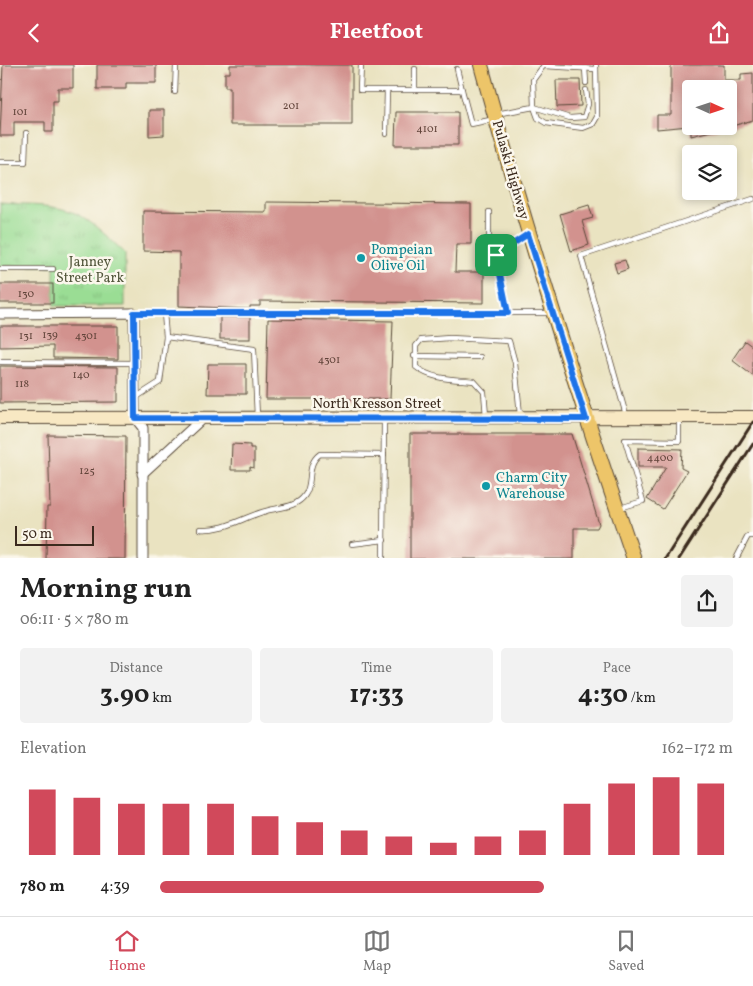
<!DOCTYPE html>
<html lang="en">
<head>
<meta charset="utf-8">
<style>
  body { margin:0; font-family:Vollkorn,serif; background:#f2f2f2; color:#222; height:100vh; display:flex; flex-direction:column; font-size:19px; white-space:nowrap }
  * { box-sizing:border-box; margin:0 }
  p { font-size:16px; color:#767676 }
  .icon { flex:none; width:28px; height:28px; fill:none; stroke:currentColor; stroke-width:2; stroke-linecap:round; stroke-linejoin:round }
  .map { position:relative; height:493px; overflow:hidden }
  .side { display:flex; flex-direction:column; background:#fff; flex:1 }
  .side>* { flex:none }
  .needle { width:32px; rotate:93deg }
  .buttons { position:absolute; left:682px; top:15px; display:grid; gap:10px }
  .buttons a { display:grid; place-items:center; width:55px; height:55px; border-radius:5px; background:#fff; box-shadow:0 2px 8px #0003; font-size:25px }
  .scale { position:absolute; left:15px; bottom:12px; width:79px; box-sizing:border-box; padding-left:5px; border:2px solid #3b2a1e; border-top:0; font-size:14px; line-height:18px; white-space:nowrap; color:#3b2a1e; -webkit-text-stroke:4px #fbf7ec; paint-order:stroke }
  .pin { position:absolute; display:grid; place-items:center; width:42px; height:42px; color:#fff; margin:-21px; border-radius:10px; box-shadow:0 2px 8px #0006 }
  .round { display:grid; place-items:center; flex:none; width:52px; height:52px; border-radius:5px; background:#f2f2f2 }
  .headline { display:flex; align-items:center; justify-content:space-between; height:85px; padding:0 20px }
  h1 { font-size:28px; font-weight:700; line-height:38px }
  .metrics { display:grid; grid-template-columns:repeat(3,1fr); gap:8px; height:85px; padding:5px 20px }
  .metrics div { display:grid; align-content:center; border-radius:5px; background:#f2f2f2; text-align:center }
  .metrics b { font-size:25px; font-weight:700 }
  .metrics small { font-size:14px; font-weight:400 }
  .metrics p { font-size:14px }
  .chart { height:140px; padding:10px 20px }
  .chart p { display:flex; justify-content:space-between }
  .chart svg { width:100%; height:90px; margin-top:5px; stroke:#d1495b; stroke-width:6 }
  ul { padding:0 20px; list-style:none; font-size:16px }
  li { display:grid; grid-template-columns:80px 60px 1fr; align-items:center; height:38px }
  li i { height:12px; border-radius:6px; background:#d1495b }
  header { display:flex; justify-content:space-between; align-items:center; height:65px; padding:0 20px; background:#d1495b; color:#fff; font-size:22px; font-weight:700 }
  .menu { display:flex; justify-content:space-around; align-items:center; height:70px; border-top:1px solid #e0e0e0; background:#fff; font-size:14px; color:#767676 }
  .menu a { display:grid; justify-items:center; gap:2px }
  .menu .selected { color:#d1495b }
  .map>svg:first-child { display:block }
  .park { fill:url(#park-tufts); stroke:#6a8459 }
  .building { fill:#d2928e }
  .lines { fill:none; stroke-linecap:round; stroke-linejoin:round }
  .lane-casing { stroke:#554636; stroke-width:6 }
  .street-casing { stroke:#554636; stroke-width:11 }
  .secondary-casing { stroke:#554636; stroke-width:14 }
  .primary-casing { stroke:#554636; stroke-width:16 }
  .lane { stroke:#fff; stroke-width:4.5 }
  .street { stroke:#fff; stroke-width:9 }
  .secondary { stroke:#f8e8c3; stroke-width:12 }
  .primary { stroke:#edc569; stroke-width:14 }
  .rail { stroke:#3b2a1e; stroke-width:3 }
  .route-casing { stroke:#fff; stroke-width:10 }
  .route { stroke:#1a73e8; stroke-width:6 }
  .culture-dot { fill:#0f9aa8; stroke:#fbf7ec; stroke-width:2 }
  .labels { text-anchor:middle; dominant-baseline:central; stroke-width:5; stroke-linejoin:round; paint-order:stroke }
  .number-label { font-size:11px; fill:#61443a }
  .street-label { font-size:14px; fill:#3b2a1e; stroke:#fbf7ec }
  .culture-label { font-size:14px; fill:#0d838f; stroke:#fbf7ec; text-anchor:start }
  .park-label { font-size:14px; fill:#53573c; stroke:#fbf7ec }
</style>
</head>
<body>
<header><svg class="icon" aria-label="back" viewBox="0 0 24 24"><path d="M15 5l-7 7 7 7"/></svg>Fleetfoot<svg class="icon" aria-label="share" viewBox="0 0 24 24"><path d="M12 15V3M7 8l5-5 5 5M5 13v7h14v-7"/></svg></header>
<div class="map">
<svg width="753" height="494" viewBox="0 0 753 494">
  <defs>
    <pattern id="park-tufts" width="24" height="20" patternUnits="userSpaceOnUse" patternTransform="scale(1.25)"><rect width="24" height="20" fill="#9add94"/><path d="M3 7l-1-3M5 7V3M7 7l1-3M15 17l-1-3M17 17v-4M19 17l1-3" fill="none" stroke="#86be7f"/></pattern>
  </defs>
  <rect width="100%" height="100%" fill="#fbf7ec"/>
  <filter id="ink" filterUnits="userSpaceOnUse"><feTurbulence type="fractalNoise" baseFrequency=".02" numOctaves="2"/><feDisplacementMap in="SourceGraphic" scale="10" xChannelSelector="R" yChannelSelector="G"/><feConvolveMatrix kernelMatrix="1 2 1 2 8 2 1 2 1" color-interpolation-filters="sRGB"/></filter>
  <filter id="wash" filterUnits="userSpaceOnUse"><feTurbulence type="fractalNoise" baseFrequency=".0096" numOctaves="4" result="noise"/><feDisplacementMap in="SourceGraphic" scale="20" xChannelSelector="R" yChannelSelector="G"/><feGaussianBlur stdDeviation="1.12" result="paint"/><feColorMatrix in="noise" values="0 0 0 0 0 0 0 0 0 0 0 0 0 0 0 0 0 1.4 0 .05"/><feComposite in="paint" operator="in"/></filter>
  <g filter="url(#wash)">
    <rect width="100%" height="100%" fill="#eae3c1"/>
    <!-- park -->
    <path class="park" d="M 0,139 C 24,141 54,138 77,149 C 93,157 112,176 125,188 L 125,241 L 54,241 L 54,201 L 0,201 Z"/>
    <g id="blocks">
      <!-- building -->
      <g class="building">
        <path d="M 3,0 L 73,0 L 73,23 L 58,23 L 58,36 L 53,36 L 53,67 L 45,67 L 45,57 L 14,57 L 14,71 L 0,71 Z"/>
        <path d="M 97,0 L 156,0 L 156,18 L 126,18 L 126,24 L 97,24 Z"/>
        <path d="M 230,0 L 352,0 L 352,60 L 230,60 L 230,22 L 225,22 L 225,8 L 230,8 Z"/>
        <path d="M 671,0 L 724,0 L 724,15 L 741,15 L 741,9 L 753,8 L 753,55 L 729,62 L 729,24 L 690,24 L 689,61 L 657,64 L 657,50 L 671,50 Z"/>
        <path d="M 556,15 L 580,15 L 581,41 L 557,42 Z"/>
        <path d="M 149,45 L 164,45 L 164,70 L 149,71 Z"/>
        <path d="M 396,47 L 458,47 L 458,80 L 395,80 Z"/>
        <path d="M 691,61 L 719,61 L 719,64 L 691,71 Z"/>
        <path d="M 266,137 L 471,139 L 471,179 L 456,179 L 455,207 L 484,207 L 484,238 L 260,236 L 260,241 L 250,241 L 250,244 L 179,241 L 179,187 L 143,186 L 143,146 L 266,147 Z"/>
        <path d="M 589,140 L 593,153 L 582,156 L 589,180 L 571,186 L 560,149 Z"/>
        <path d="M 625,195 L 628,204 L 617,208 L 614,198 Z"/>
        <rect x="0" y="219" width="53" height="19"/>
        <rect x="220" y="252" width="30" height="22"/>
        <path d="M 268,254 L 393,256 L 390,334 L 266,334 Z"/>
        <path d="M 0,261 L 118,261 L 118,294 L 53,293 L 53,281 L 0,282 Z"/>
        <path d="M 745,276 L 753,282 L 753,311 L 732,295 Z"/>
        <path d="M 208,299 L 246,299 L 246,329 L 207,329 Z"/>
        <path d="M 0,301 L 118,302 L 118,337 L 0,338 Z"/>
        <path d="M 410,369 L 572,369 L 599,459 L 597,463 L 574,463 L 574,494 L 410,494 Z"/>
        <path d="M 48,370 L 126,371 L 125,494 L 46,494 L 47,442 L 50,442 Z"/>
        <path d="M 232,379 L 250,380 L 250,383 L 254,383 L 254,403 L 250,402 L 250,405 L 231,405 Z"/>
        <path d="M 638,383 L 682,384 L 681,403 L 687,406 L 663,444 L 647,434 L 666,402 L 638,402 Z"/>
      </g>
    </g>
  </g>
  <g filter="url(#ink)">
    <use href="#blocks" fill-opacity="0" stroke="#554636" stroke-width="1"/>
    <g class="lines">
      <!-- lane casing -->
      <g class="lane-casing">
        <g id="lane">
          <path d="M 361,0 L 360,25 L 462,25 L 471,59 L 495,54"/>
          <path d="M 544,0 L 533,15 L 534,42 L 538,53 L 546,58 L 583,63 L 593,59 L 597,52 L 596,0"/>
          <path d="M 544,1 L 596,4"/>
          <path d="M 585,3 L 586,18"/>
          <path d="M 457,4 L 462,25"/>
          <path d="M 415,25 L 415,4"/>
          <path d="M 175,27 L 176,0"/>
          <path d="M 496,49 L 534,42 L 570,53 L 584,52 L 588,39 L 586,25"/>
          <path d="M 386,69 L 387,25"/>
          <path d="M 0,97 L 25,97 L 26,68"/>
          <path d="M 489,147 L 489,175 L 496,190 L 508,248"/>
          <path d="M 496,190 L 527,170"/>
          <path d="M 0,204 L 53,204"/>
          <path d="M 134,248 L 552,248"/>
          <path d="M 164,248 L 166,272 L 254,284 L 257,352"/>
          <path d="M 414,291 L 480,292"/>
          <path d="M 0,297 L 134,298"/>
          <path d="M 135,333 L 160,317 L 166,272"/>
          <path d="M 626,350 L 581,191 L 753,134"/>
          <path d="M 486,351 L 484,327 L 474,316 C 454,314 432,315 416,302 L 416,281 L 421,275 L 450,273 L 509,276 L 515,298 L 520,350"/>
          <path d="M 620,443 L 643,436 L 625,375 L 679,376 L 679,353"/>
          <path d="M 200,464 C 226,466 243,452 266,446 C 280,442 296,443 305,430 C 314,418 305,400 320,389 L 384,390"/>
          <path d="M 352,479 L 384,475"/>
          <path d="M 383,494 L 384,355"/>
          <path d="M 736,494 L 748,471 L 753,471"/>
        </g>
      </g>
      <!-- street casing -->
      <g class="street-casing">
        <g id="street">
          <path d="M 0,249 L 134,248 L 135,353 L 143,363 L 143,494"/>
          <path d="M 142,409 L 203,353"/>
        </g>
      </g>
      <!-- secondary casing -->
      <g class="secondary-casing">
        <path id="secondary" d="M 0,353 L 753,352"/>
      </g>
      <!-- primary casing -->
      <g class="primary-casing">
        <path id="primary" d="M 481,0 C 526,167 578,330 634,494"/>
      </g>
      <!-- lane -->
      <use href="#lane" class="lane"/>
      <!-- street -->
      <use href="#street" class="street"/>
      <!-- secondary -->
      <use href="#secondary" class="secondary"/>
      <!-- primary -->
      <use href="#primary" class="primary"/>
      <!-- rail -->
      <g class="rail">
        <path d="M 665,494 L 753,357"/>
        <path d="M 679,494 L 753,379"/>
      </g>
    </g>
  </g>
  <g class="lines" filter="url(#ink)">
    <!-- route casing -->
    <g class="route-casing">
      <path id="route" d="M 528,169 L 586,354 L 135,353 L 134,248 L 508,248 L 496,190 Z"/>
    </g>
    <!-- route -->
    <use href="#route" class="route"/>
  </g>
  <!-- markers -->
  <g class="culture-dot">
    <circle cx="361" cy="193" r="5"/>
    <circle cx="486" cy="421" r="5"/>
  </g>
  <g class="labels">
    <!-- number labels -->
    <g class="number-label">
      <text x="291" y="41">201</text>
      <text x="20" y="47">101</text>
      <text x="427" y="64">4101</text>
      <text x="26" y="229">130</text>
      <text x="50" y="270">139</text>
      <text x="26" y="271">131</text>
      <text x="86" y="271">4301</text>
      <text x="329" y="295">4301</text>
      <text x="81" y="310">140</text>
      <text x="22" y="319">118</text>
      <text x="660" y="393">4400</text>
      <text x="87" y="406">125</text>
    </g>
    <!-- street labels -->
    <g class="street-label">
      <text transform="translate(510 105) rotate(74)">Pulaski Highway</text>
      <text x="377" y="339">North Kresson Street</text>
    </g>
    <!-- culture labels -->
    <g class="culture-label">
      <text x="371" y="185">Pompeian<tspan x="371" dy="16">Olive Oil</tspan></text>
      <text x="496" y="413">Charm City<tspan x="496" dy="16">Warehouse</tspan></text>
    </g>
    <!-- park labels -->
    <g class="park-label">
      <text x="90" y="197">Janney<tspan x="90" dy="16">Street Park</tspan></text>
    </g>
  </g>
</svg>
<div class="buttons">
<a><svg class="needle" viewBox="-14 -14 28 28"><path d="M0-13l5 13h-10z" fill="#e53935"/><path d="M0 13l5-13h-10z" fill="#767676"/></svg></a>
<a><svg class="icon" aria-label="layers" viewBox="0 0 24 24"><path d="M12 4l9 5-9 5-9-5zM3 14l9 5 9-5"/></svg></a>
</div>
<div class="scale">50 m</div>
<div class="pin" style="left:496px;top:190px;background:#1e9e55"><svg class="icon" aria-label="arrive" viewBox="0 0 24 24"><path d="M6 21V4h12l-3 4 3 4H6"/></svg></div>
</div>
<section class="side">
<div class="headline"><div><h1>Morning run</h1><p>06:11 · 5 × 780 m</p></div><a class="round"><svg class="icon" aria-label="share" viewBox="0 0 24 24"><path d="M12 15V3M7 8l5-5 5 5M5 13v7h14v-7"/></svg></a></div>
<div class="metrics">
<div><p>Distance</p><b>3.90<small> km</small></b></div>
<div><p>Time</p><b>17:33</b></div>
<div><p>Pace</p><b>4:30<small> /km</small></b></div>
</div>
<div class="chart"><p><span>Elevation</span>162–172 m</p>
<svg viewBox="0 0 160 44" preserveAspectRatio="none"><path d="M5 44V12M15 44V16M25 44V19M35 44V19M45 44V19M55 44V25M65 44V28M75 44V32M85 44V35M95 44V38M105 44V35M115 44V32M125 44V19M135 44V9M145 44V6M155 44V9"/></svg>
</div>
<ul>
<li><b>780 m</b>4:39<i style="width:67%"></i></li>
</ul>
</section>
<nav class="menu">
<a class="selected"><svg class="icon" aria-label="home" viewBox="0 0 24 24"><path d="M3 11l9-7 9 7M6 9v11h12V9"/></svg>Home</a>
<a><svg class="icon" aria-label="map" viewBox="0 0 24 24"><path d="M3 6l6-2 6 2 6-2v14l-6 2-6-2-6 2zM9 4v14M15 6v14"/></svg>Map</a>
<a><svg class="icon" aria-label="saved" viewBox="0 0 24 24"><path d="M7 4h10v16l-5-4-5 4z"/></svg>Saved</a>
</nav>
</body>
</html>
